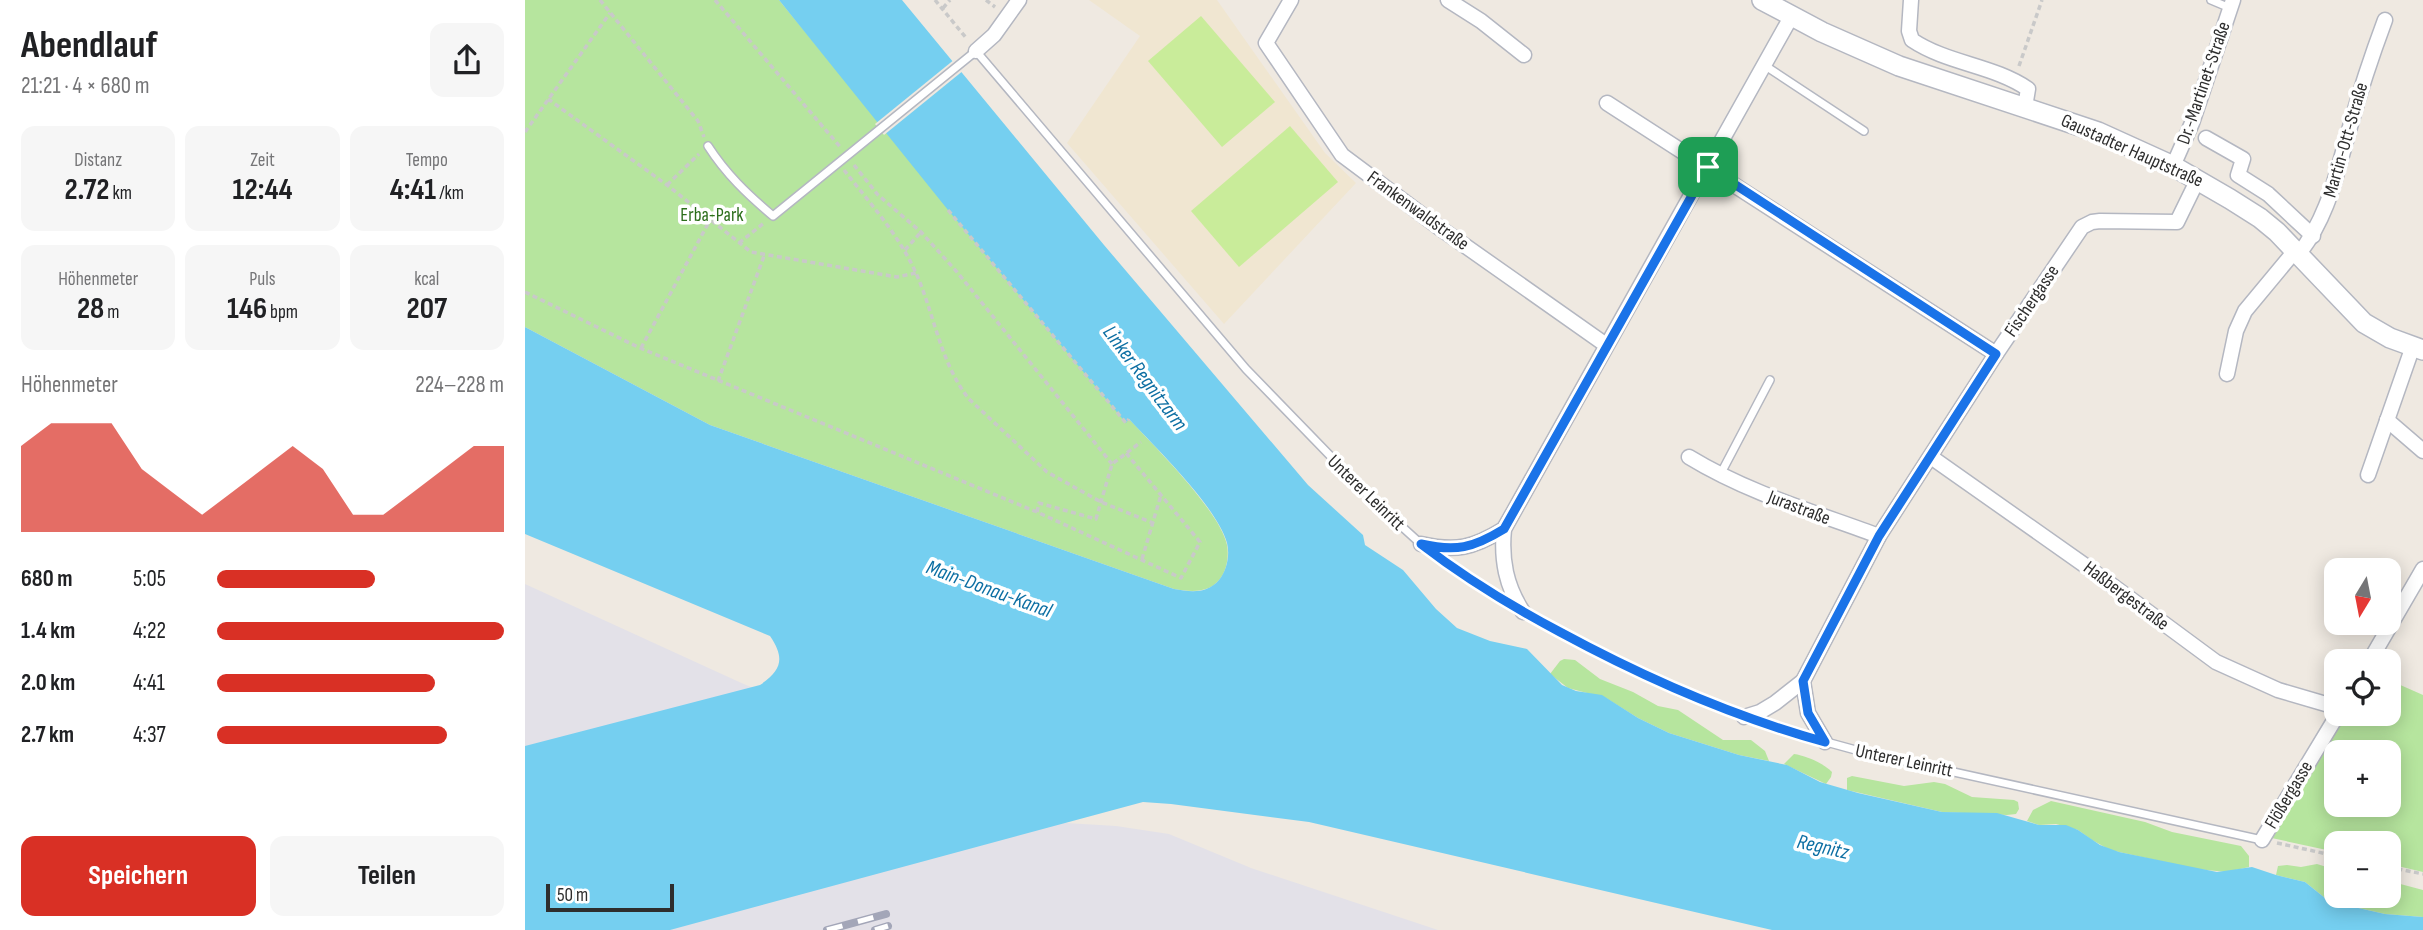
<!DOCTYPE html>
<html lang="de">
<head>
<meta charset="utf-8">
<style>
  body { margin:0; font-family:"Sofia Sans Condensed",sans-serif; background:#f6f6f6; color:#202124; height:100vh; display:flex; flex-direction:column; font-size:26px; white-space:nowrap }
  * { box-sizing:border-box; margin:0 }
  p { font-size:23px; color:#757577 }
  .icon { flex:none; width:38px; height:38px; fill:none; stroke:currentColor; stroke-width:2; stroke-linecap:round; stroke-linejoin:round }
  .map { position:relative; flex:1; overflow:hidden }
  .sheet { display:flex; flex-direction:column; background:#fff; width:525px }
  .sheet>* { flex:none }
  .needle { width:46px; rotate:190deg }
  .controls { position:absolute; left:1799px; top:558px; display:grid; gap:14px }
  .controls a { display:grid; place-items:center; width:77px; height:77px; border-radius:14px; background:#fff; box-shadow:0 4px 18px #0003; font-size:35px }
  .scale { position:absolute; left:21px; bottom:18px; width:128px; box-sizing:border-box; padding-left:7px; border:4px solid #2e2e2e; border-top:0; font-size:19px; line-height:24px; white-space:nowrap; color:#2e2e2e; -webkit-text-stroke:5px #fff; paint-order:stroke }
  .pin { position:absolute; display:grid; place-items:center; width:60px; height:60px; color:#fff; margin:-30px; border-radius:14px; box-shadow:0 4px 10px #0006 }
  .round { display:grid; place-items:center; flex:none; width:74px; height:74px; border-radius:14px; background:#f6f6f6 }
  .headline { display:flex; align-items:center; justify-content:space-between; height:119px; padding:0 21px }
  h1 { font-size:38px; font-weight:700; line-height:52px }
  .figures { display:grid; grid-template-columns:repeat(3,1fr); gap:10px; height:119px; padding:7px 21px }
  .figures div { display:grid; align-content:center; border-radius:14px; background:#f6f6f6; text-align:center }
  .figures b { font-size:30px; font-weight:700 }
  .figures small { font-size:19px; font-weight:400 }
  .figures p { font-size:19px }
  .chart { height:196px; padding:14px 21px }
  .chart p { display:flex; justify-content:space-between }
  .chart svg { width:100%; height:126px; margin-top:7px; fill:#d93025; opacity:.7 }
  .action { display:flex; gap:14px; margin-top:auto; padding:14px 21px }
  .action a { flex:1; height:80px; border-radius:14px; background:#d93025; color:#fff; font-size:28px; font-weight:700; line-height:80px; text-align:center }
  .action a+a { background:#f6f6f6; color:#202124 }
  ul { padding:0 21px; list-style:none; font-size:23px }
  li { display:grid; grid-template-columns:112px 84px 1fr; align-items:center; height:52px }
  li i { height:18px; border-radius:9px; background:#d93025 }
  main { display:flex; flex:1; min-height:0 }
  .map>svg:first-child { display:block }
  .industrial { fill:#e3e1e8 }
  .education { fill:#f0e6d1 }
  .green { fill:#b6e59e; fill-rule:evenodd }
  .pitch { fill:#c9ec9a }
  .water { fill:#75cff0 }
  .pier { fill:#efe9e1 }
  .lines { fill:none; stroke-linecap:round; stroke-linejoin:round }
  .lane-casing { stroke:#b4b7c1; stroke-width:10 }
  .street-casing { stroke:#b4b7c1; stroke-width:17 }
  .secondary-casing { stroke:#b4b7c1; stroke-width:22 }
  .path { stroke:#c9c9c9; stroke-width:3.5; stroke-dasharray:5 3.5; stroke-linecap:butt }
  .lane { stroke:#fff; stroke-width:7 }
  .street { stroke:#fff; stroke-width:14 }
  .secondary { stroke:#fff; stroke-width:19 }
  .rail-casing { stroke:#a3a6b8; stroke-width:8 }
  .rail { stroke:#fff; stroke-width:5; stroke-dasharray:16; stroke-linecap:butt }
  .route-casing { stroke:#fff; stroke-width:14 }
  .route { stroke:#1a73e8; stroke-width:9 }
  .labels { text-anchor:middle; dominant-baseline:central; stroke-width:7; stroke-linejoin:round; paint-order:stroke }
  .street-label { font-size:19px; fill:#2e2e2e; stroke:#fff }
  .park-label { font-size:19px; fill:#2c6e1b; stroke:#fff }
  .water-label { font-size:21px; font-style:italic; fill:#0d6fa3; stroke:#fff }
</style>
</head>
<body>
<main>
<section class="sheet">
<div class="headline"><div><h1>Abendlauf</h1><p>21:21 · 4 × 680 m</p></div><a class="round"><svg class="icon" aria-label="share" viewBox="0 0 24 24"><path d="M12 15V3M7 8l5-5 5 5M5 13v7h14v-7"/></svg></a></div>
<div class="figures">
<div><p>Distanz</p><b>2.72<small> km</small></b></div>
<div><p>Zeit</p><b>12:44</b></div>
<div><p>Tempo</p><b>4:41<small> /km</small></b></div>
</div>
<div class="figures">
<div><p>Höhenmeter</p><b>28<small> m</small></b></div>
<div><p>Puls</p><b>146<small> bpm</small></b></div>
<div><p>kcal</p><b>207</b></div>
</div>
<div class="chart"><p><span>Höhenmeter</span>224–228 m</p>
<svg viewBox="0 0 160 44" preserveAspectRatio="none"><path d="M0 44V14L10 6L20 6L30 6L40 22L50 30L60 38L70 30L80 22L90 14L100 22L110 38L120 38L130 30L140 22L150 14L160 14V44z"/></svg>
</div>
<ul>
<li><b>680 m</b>5:05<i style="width:55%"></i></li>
<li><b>1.4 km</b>4:22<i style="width:100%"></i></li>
<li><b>2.0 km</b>4:41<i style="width:76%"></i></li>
<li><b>2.7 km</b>4:37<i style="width:80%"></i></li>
</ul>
<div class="action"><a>Speichern</a><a>Teilen</a></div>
</section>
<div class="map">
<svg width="1898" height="930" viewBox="0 0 1898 930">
  <rect width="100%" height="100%" fill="#efe9e1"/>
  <!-- industrial -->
  <path class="industrial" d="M 0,584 L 212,681 L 541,823 L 591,826 L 644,834 L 726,868 L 913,930 L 0,930 Z"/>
  <!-- education -->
  <path class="education" d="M 564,0 L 692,0 L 800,153 L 831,183 L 699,324 L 542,143 L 615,36 Z"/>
  <!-- green -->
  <g class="green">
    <path d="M 0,0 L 254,0 L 601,422 L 604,419 C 629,446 695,511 702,545 C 704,555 702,568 697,576 C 686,594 666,592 649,589 L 185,425 L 0,327 Z"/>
    <path d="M 1039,659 L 1050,660 L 1075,679 L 1108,692 L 1133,706 L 1153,710 L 1198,740 L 1226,740 L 1240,751 L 1244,761 L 1214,755 L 1144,733 L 1113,718 L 1081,698 L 1043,688 L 1025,674 L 1035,661 Z"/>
    <path d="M 1864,680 L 1898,695 L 1898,872 L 1864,864 L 1864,844 L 1811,844 L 1811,852 L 1742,837 L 1818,714 L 1864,714 ZM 1811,752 L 1864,752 L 1864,805 L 1811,805 Z"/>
    <path d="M 1269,754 C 1282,756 1298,763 1307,772 L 1306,777 L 1301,784 L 1259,764 Z"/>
    <path d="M 1327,776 L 1379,786 L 1409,782 L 1420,784 L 1447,797 L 1489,800 L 1493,802 L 1494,809 L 1491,814 L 1482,815 L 1417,812 L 1322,790 L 1322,778 Z"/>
    <path d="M 1526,801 L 1620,822 L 1647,832 L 1716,846 L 1724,856 L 1724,867 L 1702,872 L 1671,869 L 1585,850 L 1567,840 L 1553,830 L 1531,824 L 1514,825 L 1502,821 L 1508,810 Z"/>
    <path d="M 1792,864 L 1811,870 L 1811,896 L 1864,896 L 1864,881 L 1898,890 L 1898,917 L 1860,914 L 1829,907 L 1800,898 L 1780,882 L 1751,875 L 1753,866 L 1762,865 L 1776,867 Z"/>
  </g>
  <!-- pitch -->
  <g class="pitch">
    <path d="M 676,16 L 750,102 L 697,147 L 623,61 Z"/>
    <path d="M 765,126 L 813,182 L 714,267 L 666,211 Z"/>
  </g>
  <!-- water -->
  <path class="water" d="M 254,0 L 377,0 L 579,245 L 783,485 L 838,535 L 840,545 L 878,570 L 911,609 L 932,628 L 965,641 L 1002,649 L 1037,685 L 1051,691 L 1077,695 L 1113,718 L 1144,733 L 1214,755 L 1262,765 L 1295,782 L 1333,793 L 1417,812 L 1472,813 L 1514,825 L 1541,825 L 1553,830 L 1575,845 L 1594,852 L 1692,872 L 1727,867 L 1751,875 L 1780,882 L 1800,898 L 1829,907 L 1860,914 L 1898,917 L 1898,930 L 1247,930 L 784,822 L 646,804 L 618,802 L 145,930 L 0,930 L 0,746 L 235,685 C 257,670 260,658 245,636 L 0,534 L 0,327 L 185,425 L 649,589 C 666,592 682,594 694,580 C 702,570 705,555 702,543 C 692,507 631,448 604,419 L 601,423 L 423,210 Z"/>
  <!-- pier -->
  <path class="pier" d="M 430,59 L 439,70 L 359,135 L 350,124 Z"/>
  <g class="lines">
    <!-- lane casing -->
    <g class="lane-casing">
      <g id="lane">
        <path d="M 1686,0 L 1705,8"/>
        <path d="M 1239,65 L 1339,131"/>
        <path d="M 183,146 C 201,174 222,194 248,216 L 451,51 L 721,369 L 852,504 L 896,544 L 941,578 L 1096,665 L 1154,692 L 1261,731 L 1338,752 L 1737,840"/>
        <path d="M 1195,475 L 1245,380"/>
      </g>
    </g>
    <!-- street casing -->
    <g class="street-casing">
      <g id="street">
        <path d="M 766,0 L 741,43 L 817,155 L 912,226 L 1081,345"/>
        <path d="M 923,0 L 956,21 L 999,55"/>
        <path d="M 1386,0 L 1384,31 L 1387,40 C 1423,64 1468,65 1503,89 L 1500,107"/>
        <path d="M 451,51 L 469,35 L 494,0"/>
        <path d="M 1082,103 L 1471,354"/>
        <path d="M 1681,138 L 1718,159 L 1713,175 L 1743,194 L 1788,236"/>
        <path d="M 1648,166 L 1667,123 L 1708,0"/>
        <path d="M 1773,255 C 1804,216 1811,174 1825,127 C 1835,91 1847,55 1860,20"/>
        <path d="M 1702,374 L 1711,331 L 1720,311 L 1769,252"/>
        <path d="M 1862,420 L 1898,451"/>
        <path d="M 1164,457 C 1223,493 1289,512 1354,536"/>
        <path d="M 1406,457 L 1565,569 L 1691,662 L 1753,690 L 1811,707"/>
        <path d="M 1843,475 L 1888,346"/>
        <path d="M 896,544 C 931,552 948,548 979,529"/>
        <path d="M 998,612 C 981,586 976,560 979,529 L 1266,17"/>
        <path d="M 1844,662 L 1898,569"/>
        <path d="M 1278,681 L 1283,713 L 1300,742"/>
        <path d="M 1219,717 L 1235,712 L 1250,703 L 1278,681 L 1354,536 L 1471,354 L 1557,227 L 1567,222 L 1575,221 L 1652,222 L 1673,179"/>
        <path d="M 1737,840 L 1813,714"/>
      </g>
    </g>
    <!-- secondary casing -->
    <g class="secondary-casing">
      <path id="secondary" d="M 1237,0 L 1297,32 L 1374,66 L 1573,132 L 1648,166 L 1705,199 L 1735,218 L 1752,232 L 1839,323 L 1865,338 L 1898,350"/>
    </g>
    <!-- path -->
    <g class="path">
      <path d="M 75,0 L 173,121 L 179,137"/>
      <path d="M 190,0 L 316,148"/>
      <path d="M 410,0 L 442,39"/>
      <path d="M 461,0 L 470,7"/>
      <path d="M 418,8 L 425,0"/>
      <path d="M 1494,66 L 1517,0"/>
      <path d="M 23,99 L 142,185 L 226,252 L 372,277 L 391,273"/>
      <path d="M 0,132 L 85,13"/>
      <path d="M 329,165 L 353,195 L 396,232 L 432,272 L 587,464"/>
      <path d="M 319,170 C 344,202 373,234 390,271 C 409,312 415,363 444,399 L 522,472 L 576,502 L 628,523"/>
      <path d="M 142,185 L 174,154"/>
      <path d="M 423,210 L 601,423 L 604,419"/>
      <path d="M 214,243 L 239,223"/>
      <path d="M 380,250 L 396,232"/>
      <path d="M 0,292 L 115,348 L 512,512 L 656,578 L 675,542 L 601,453"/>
      <path d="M 116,348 L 185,220"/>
      <path d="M 193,381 L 239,256"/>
      <path d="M 512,512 L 514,503 L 571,519 L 587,464 L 616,442"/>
      <path d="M 617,559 L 636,495"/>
      <path d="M 1752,843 L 1811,856"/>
      <path d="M 1864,867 L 1898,874"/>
    </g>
    <!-- lane -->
    <use href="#lane" class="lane"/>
    <!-- street -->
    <use href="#street" class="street"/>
    <!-- secondary -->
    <use href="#secondary" class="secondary"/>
    <!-- rail casing -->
    <g class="rail-casing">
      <g id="rail">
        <path d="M 302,930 L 361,914"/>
        <path d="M 350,930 L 363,926"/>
      </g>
    </g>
    <!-- rail -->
    <use href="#rail" class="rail"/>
  </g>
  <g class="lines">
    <!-- route casing -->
    <g class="route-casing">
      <path id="route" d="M 1183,167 L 1471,354 L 1354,536 L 1278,681 L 1283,713 L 1300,742 C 1206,716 1120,678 1035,632 C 986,606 940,578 896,544 C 931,552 948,548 979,529 Z"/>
    </g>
    <!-- route -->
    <use href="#route" class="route"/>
  </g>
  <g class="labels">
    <!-- street labels -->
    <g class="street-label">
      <text transform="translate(1679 83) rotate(-71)">Dr.-Martinet-Straße</text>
      <text transform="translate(1821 140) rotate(-74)">Martin-Ott-Straße</text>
      <text transform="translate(1607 151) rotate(24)">Gaustadter Hauptstraße</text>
      <text transform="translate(893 211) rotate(36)">Frankenwaldstraße</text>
      <text transform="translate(1507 301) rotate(-56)">Fischergasse</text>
      <text transform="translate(841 493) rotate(44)">Unterer Leinritt</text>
      <text transform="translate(1274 508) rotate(21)">Jurastraße</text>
      <text transform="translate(1601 596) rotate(37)">Haßbergestraße</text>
      <text transform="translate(1379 761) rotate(12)">Unterer Leinritt</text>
      <text transform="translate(1764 795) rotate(-59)">Flößergasse</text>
    </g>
    <!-- park labels -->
    <g class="park-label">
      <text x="187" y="215">Erba-Park</text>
    </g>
    <!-- water labels -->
    <g class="water-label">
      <text transform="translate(620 378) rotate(53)">Linker Regnitzarm</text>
      <text transform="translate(464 589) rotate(20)">Main-Donau-Kanal</text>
      <text transform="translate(1298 847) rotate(13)">Regnitz</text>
    </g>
  </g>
</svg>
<div class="controls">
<a><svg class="needle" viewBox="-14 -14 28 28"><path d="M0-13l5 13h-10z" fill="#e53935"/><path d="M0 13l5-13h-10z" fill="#757577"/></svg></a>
<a><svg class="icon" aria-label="locate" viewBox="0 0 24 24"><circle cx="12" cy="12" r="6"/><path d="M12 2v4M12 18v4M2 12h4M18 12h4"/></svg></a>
<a>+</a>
<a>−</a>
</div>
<div class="scale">50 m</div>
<div class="pin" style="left:1183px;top:167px;background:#1e9e55"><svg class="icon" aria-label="arrive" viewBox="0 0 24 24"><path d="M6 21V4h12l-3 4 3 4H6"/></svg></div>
</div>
</main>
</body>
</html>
